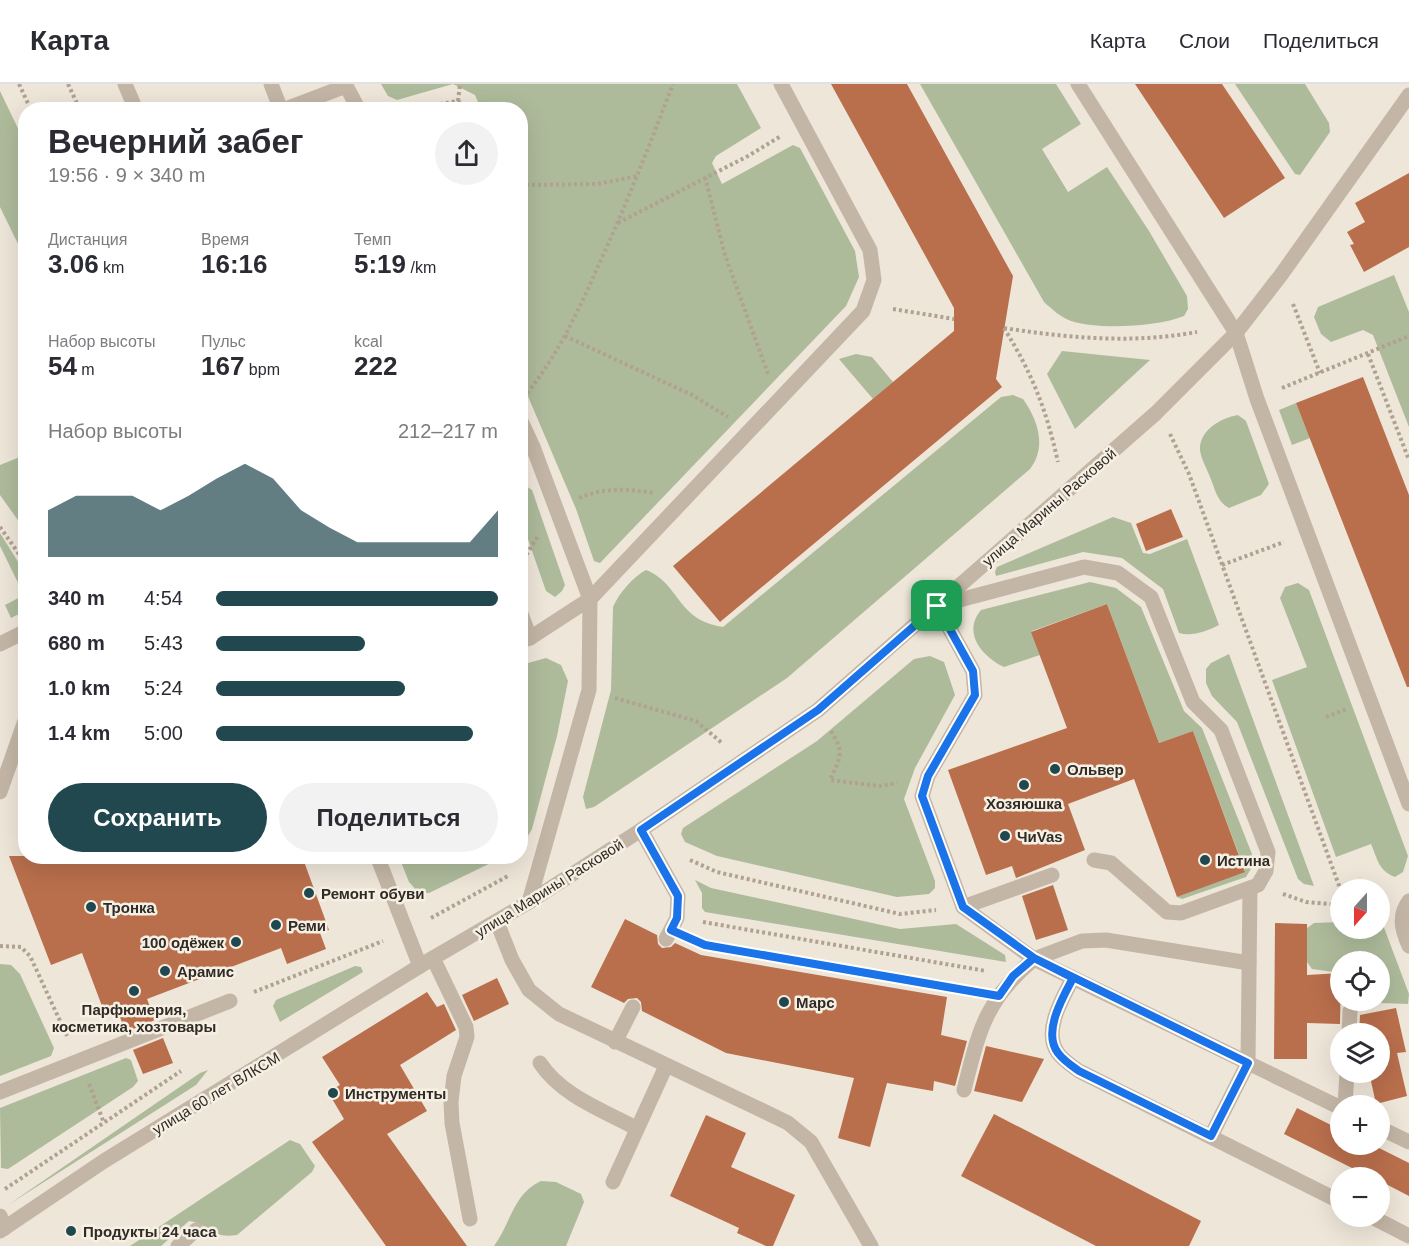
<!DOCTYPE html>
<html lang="ru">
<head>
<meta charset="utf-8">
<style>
  body { margin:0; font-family:Arial,sans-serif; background:#f2f2f3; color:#2b2b33; height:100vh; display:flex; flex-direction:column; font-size:22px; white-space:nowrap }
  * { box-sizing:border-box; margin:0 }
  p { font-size:20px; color:#7c7c81 }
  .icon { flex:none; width:33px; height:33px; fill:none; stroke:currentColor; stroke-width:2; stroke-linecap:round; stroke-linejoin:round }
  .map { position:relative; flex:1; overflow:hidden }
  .side { position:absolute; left:18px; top:18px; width:510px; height:762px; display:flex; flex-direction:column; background:#fff; border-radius:24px; box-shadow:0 6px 24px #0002 }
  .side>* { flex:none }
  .needle { width:39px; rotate:201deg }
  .fabs { position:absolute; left:1330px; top:795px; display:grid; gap:12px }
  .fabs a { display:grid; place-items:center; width:60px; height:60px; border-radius:50%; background:#fff; box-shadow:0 6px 24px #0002; font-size:30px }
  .pin { position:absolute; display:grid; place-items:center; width:51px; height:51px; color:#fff; margin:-26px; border-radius:12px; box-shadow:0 3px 9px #0006 }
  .round { display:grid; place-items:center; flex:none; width:63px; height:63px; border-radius:32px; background:#f2f2f3 }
  .summary { display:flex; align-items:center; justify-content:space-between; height:102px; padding:0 30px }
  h1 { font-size:33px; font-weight:600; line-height:45px }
  .stats { display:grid; grid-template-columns:repeat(3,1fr); gap:9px; height:102px; padding:6px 30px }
  .stats div { display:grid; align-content:center }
  .stats b { font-size:26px; font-weight:600 }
  .stats small { font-size:16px; font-weight:400 }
  .stats p { font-size:16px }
  .chart { height:168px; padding:12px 30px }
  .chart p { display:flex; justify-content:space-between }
  .chart svg { width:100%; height:108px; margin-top:6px; fill:#20484e; opacity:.7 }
  .action { display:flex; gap:12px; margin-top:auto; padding:12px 30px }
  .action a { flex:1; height:69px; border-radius:36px; background:#20484e; color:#fff; font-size:24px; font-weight:600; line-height:69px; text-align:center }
  .action a+a { background:#f2f2f3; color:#2b2b33 }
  ul { padding:0 30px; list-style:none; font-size:20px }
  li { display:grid; grid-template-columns:96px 72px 1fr; align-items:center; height:45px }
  li i { height:15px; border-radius:8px; background:#20484e }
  header { display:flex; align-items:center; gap:36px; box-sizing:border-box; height:84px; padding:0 30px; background:#fff; border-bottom:2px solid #e1e1e2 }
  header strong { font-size:28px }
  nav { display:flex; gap:33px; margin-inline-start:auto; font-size:21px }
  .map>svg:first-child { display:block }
  .green { fill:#aebb9b }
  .building { fill:#b96f4c }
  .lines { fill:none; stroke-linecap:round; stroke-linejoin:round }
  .path { stroke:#b0a191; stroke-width:4; stroke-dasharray:3 3; stroke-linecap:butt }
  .service { stroke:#c4b6a6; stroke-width:15 }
  .tertiary { stroke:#c4b6a6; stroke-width:15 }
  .route-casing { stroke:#fff; stroke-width:12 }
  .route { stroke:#1a73e8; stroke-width:8 }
  .poi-dot { fill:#20484e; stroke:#f6f0e4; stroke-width:2 }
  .labels { text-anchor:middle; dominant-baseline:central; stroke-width:5; stroke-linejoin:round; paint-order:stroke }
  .street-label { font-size:15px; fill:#312b26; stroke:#f6f0e4 }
  .poi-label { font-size:15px; font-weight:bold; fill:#312b26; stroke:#f6f0e4; text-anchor:start }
</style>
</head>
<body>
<header>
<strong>Карта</strong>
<nav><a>Карта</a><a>Слои</a><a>Поделиться</a></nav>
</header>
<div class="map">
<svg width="1409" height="1162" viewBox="0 0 1409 1162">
  <rect width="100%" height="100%" fill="#eee6d9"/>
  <!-- green -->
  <g class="green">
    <path d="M 381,0 L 737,0 L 761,44 L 716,72 L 712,79 L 722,100 L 793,61 L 800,64 L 855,167 L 859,193 L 846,222 L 600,479 L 594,477 L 576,425 L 521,296 L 520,26 L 481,25 L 475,11 L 453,0 L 397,16 L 388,12 Z"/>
    <path d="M 920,0 L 1056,0 L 1081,40 L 1042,65 L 1068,108 L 1107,83 L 1149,147 L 1187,212 L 1188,225 L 1184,232 C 1157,243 1098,246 1071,237 C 1060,233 1052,225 1044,218 Z"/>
    <path d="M 1235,0 L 1305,0 L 1329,39 L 1330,48 L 1300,91 L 1295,90 Z"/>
    <path d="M 0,7 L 25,59 L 25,195 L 20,182 L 20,164 L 0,123 Z"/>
    <path d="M 1394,191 L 1409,228 L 1409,343 L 1373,251 L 1363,246 L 1331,258 L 1321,250 L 1314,233 L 1318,223 Z"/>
    <path d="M 1062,267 L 1150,276 L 1075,345 L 1047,290 Z"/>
    <path d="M 856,270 L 872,273 L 893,298 L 873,315 L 839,275 Z"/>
    <path d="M 1013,311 L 1023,315 C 1038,336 1047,363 1030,385 L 787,594 L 594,723 L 586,725 L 583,713 L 611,606 L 613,523 C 619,509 633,493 646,486 C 680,499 676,536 723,543 L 1001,313 Z"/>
    <path d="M 1296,319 L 1310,354 L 1292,361 L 1279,326 Z"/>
    <path d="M 1238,331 L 1246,337 L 1269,400 L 1261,411 L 1229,424 C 1217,418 1215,405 1210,393 C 1207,385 1201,375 1200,366 C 1199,347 1220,334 1238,331 Z"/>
    <path d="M 25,371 L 25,446 L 0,411 L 0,381 Z"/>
    <path d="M 520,398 L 532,406 L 565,501 L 562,507 L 555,513 L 546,507 L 521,435 Z"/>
    <path d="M 1113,433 L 1131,439 L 1143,469 L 1150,470 L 1187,455 L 1219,541 C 1207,547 1192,553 1179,549 L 1163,505 L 1122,474 L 1083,468 L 996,492 L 995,488 L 997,483 Z"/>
    <path d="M 0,449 L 25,489 L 25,527 L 11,534 L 5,521 L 24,511 L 0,462 Z"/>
    <path d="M 1090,498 L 1116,504 L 1141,523 L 1184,627 L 1202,644 L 1252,770 L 1252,783 L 1246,793 L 1182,815 L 1177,813 L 1245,787 L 1193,647 L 1159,659 L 1107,520 L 1032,547 L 1040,571 L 1004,583 C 982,572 962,549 981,526 Z"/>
    <path d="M 1298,499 L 1309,506 L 1408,772 L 1403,788 L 1395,793 C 1378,786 1378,776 1371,760 L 1336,773 L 1272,596 L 1307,583 L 1280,514 L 1285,503 Z"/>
    <path d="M 1229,570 L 1314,802 L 1304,800 L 1298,795 L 1237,638 L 1212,612 L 1206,599 L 1206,585 L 1211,579 Z"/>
    <path d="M 930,572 L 944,578 L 955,611 L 915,684 L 904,715 L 935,797 L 935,804 L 929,810 L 897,813 L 717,772 L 685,758 L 681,750 L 683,744 L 817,657 L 914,575 Z"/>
    <path d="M 546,574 L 561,581 L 568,597 L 557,652 L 532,745 L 521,764 L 521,581 Z"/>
    <path d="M 399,773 L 503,773 L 429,809 L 418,808 L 409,798 Z"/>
    <path d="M 695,796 L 711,804 L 900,845 L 956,840 L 1005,871 L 1006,878 L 705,828 L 702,824 L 702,809 Z"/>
    <path d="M 1341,838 L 1341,844 L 1380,844 L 1380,838 L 1383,841 L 1409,910 L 1408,920 L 1381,919 L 1378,917 L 1380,878 L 1341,878 L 1341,889 L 1312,885 L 1307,878 L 1307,844 L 1314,839 Z"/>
    <path d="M 0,880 L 11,881 L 20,890 L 54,964 L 51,972 L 0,992 Z"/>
    <path d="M 355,882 L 361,883 L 363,888 L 280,938 L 273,922 L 276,916 Z"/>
    <path d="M 126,974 L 131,976 L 138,997 L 133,1003 L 8,1085 L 1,1084 L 0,1024 Z"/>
    <path d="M 208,986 L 196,1001 L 8,1121 L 200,989 Z"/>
    <path d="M 290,1056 L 300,1060 L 315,1082 L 312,1088 L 237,1151 C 210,1155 210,1140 189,1137 L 161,1162 L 130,1162 Z"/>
    <path d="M 541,1097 L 556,1098 L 581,1110 L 584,1118 L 566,1162 L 494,1162 C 511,1139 513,1110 541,1097 Z"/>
  </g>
  <!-- building -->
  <g class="building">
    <path d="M 831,0 L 907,0 L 1013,192 L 996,295 L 1002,303 L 720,538 L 673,482 L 954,247 L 954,224 Z"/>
    <path d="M 1135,0 L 1222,0 L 1285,94 L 1224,134 Z"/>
    <path d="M 1409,89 L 1409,163 L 1364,188 L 1350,161 L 1354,160 L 1347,148 L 1365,138 L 1355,119 Z"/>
    <path d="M 1363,293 L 1409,411 L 1409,603 L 1407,603 L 1296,319 Z"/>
    <path d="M 1171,425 L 1183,453 L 1146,467 L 1136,440 Z"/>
    <path d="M 1107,520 L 1159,659 L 1193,647 L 1245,788 L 1177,813 L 1134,695 L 1068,720 L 1085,766 L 1016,794 L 1012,782 L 986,791 L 948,686 L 1067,644 L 1031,548 Z"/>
    <path d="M 9,772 L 302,772 L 329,846 L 320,849 L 326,865 L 287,880 L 281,864 L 147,915 L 155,936 L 126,948 L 117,926 L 105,930 L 82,869 L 51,881 Z"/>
    <path d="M 1053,801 L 1068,846 L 1036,856 L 1022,812 Z"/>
    <path d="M 625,835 L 657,851 L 658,860 L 662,864 L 671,863 L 675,859 L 701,871 L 947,913 L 941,951 L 967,957 L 955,1002 L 934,997 L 933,1007 L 887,999 L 870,1063 L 838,1054 L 854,994 L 726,969 L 642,927 L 641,918 L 637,914 L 628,915 L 624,919 L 591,903 Z"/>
    <path d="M 1275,839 L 1307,840 L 1307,891 L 1341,889 L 1340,940 L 1307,939 L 1307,975 L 1274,975 Z"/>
    <path d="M 497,894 L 509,920 L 474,937 L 462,911 Z"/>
    <path d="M 427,908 L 437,923 L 444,920 L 456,946 L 400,981 L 427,1027 L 387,1050 L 467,1162 L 386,1162 L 312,1058 L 344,1035 L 328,1008 L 340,1001 L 322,973 Z"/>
    <path d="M 1396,924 L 1406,968 L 1397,969 L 1407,1012 L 1376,1020 L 1369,988 L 1380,988 L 1380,950 L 1359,950 L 1360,931 Z"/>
    <path d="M 163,954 L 173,979 L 143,990 L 133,966 Z"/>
    <path d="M 986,962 L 1044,975 L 1022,1018 L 974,1007 Z"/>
    <path d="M 1297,1024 L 1341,1046 L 1341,1060 L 1371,1060 L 1409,1079 L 1409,1112 L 1380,1097 L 1380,1094 L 1372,1094 L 1284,1050 Z"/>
    <path d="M 994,1030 L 1201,1137 L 1189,1162 L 1096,1162 L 961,1092 Z"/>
    <path d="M 706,1031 L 746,1049 L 731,1083 L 795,1111 L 773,1162 L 766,1162 L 737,1149 L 739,1144 L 670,1112 Z"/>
  </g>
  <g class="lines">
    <!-- path -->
    <g class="path">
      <path d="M 19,0 L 31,26"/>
      <path d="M 68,0 L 80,26"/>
      <path d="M 458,17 L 460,0"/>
      <path d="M 423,26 L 439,20 L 458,17 L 468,26"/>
      <path d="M 705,93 L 725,171 L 768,290"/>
      <path d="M 520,101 L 597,100 L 638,92"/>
      <path d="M 618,139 L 748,72 L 781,52"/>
      <path d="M 1293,220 L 1320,289"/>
      <path d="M 893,225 L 954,235"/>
      <path d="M 1004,244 C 1069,254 1132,260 1197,248"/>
      <path d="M 1004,244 C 1033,291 1046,325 1058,378"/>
      <path d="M 565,252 L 692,311 L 728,333"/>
      <path d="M 1368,270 L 1409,376"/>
      <path d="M 1282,304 L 1409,252"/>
      <path d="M 527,309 C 559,270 580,223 600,178 C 627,119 650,60 673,0"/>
      <path d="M 1170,350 L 1189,390 L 1341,807"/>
      <path d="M 579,414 C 605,403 627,405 654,409"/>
      <path d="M 0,443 L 26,480"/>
      <path d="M 520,481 L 538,452"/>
      <path d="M 1222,481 L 1284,458"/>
      <path d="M 615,614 L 696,637 L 722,659"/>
      <path d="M 1326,633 L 1347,625"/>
      <path d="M 831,647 C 845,669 840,674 830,696 L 880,702 L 897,699"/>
      <path d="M 690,776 L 717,788 L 900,830 L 936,826"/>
      <path d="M 1283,810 L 1306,818 L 1341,821"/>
      <path d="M 431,834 L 508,792"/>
      <path d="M 703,838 L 986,887"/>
      <path d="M 696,857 L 705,862 L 971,907"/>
      <path d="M 0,862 L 21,863 L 30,872 L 67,952"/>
      <path d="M 254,908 L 383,857"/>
      <path d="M 89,1000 L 104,1039"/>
      <path d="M 5,1105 L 181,987"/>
    </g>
    <!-- service -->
    <g class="service">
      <path d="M 125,0 L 136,26"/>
      <path d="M 271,0 L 281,26"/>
      <path d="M 345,0 L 359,26"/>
      <path d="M 1078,0 L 1236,249 L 1257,315 L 1409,720"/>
      <path d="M 283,26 L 346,2"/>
      <path d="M 520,335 L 533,363"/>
      <path d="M 520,367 L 533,363 L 590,515 L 530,554 L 520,557"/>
      <path d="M 520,527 L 530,554"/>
      <path d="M 0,560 L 26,547"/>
      <path d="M 0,708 L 26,634"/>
      <path d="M 641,746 L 678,812 L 677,834 L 666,855"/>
      <path d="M 377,772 L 420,882"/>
      <path d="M 1409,817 C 1398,832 1402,846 1409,862"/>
      <path d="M 529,818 L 589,606 L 590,515 L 863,227 L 874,196 L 870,166 L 781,0"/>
      <path d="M 963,823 L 1052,791"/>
      <path d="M 497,838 L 512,876 L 529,906 L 559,930 L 757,1024 L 788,1039 L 811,1058 L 871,1162"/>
      <path d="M 433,874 L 466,943 L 467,953 L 454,992 L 451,1018 L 452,1039 L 470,1135"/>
      <path d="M 1034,875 L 1341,1024"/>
      <path d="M 1034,875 L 1082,857 L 1106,856 L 1249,879"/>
      <path d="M 1073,894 C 1063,913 1042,948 1058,969 C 1063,976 1072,982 1079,987 L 1341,1118"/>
      <path d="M 1349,950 L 1350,927"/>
      <path d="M 615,958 L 633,923"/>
      <path d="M 540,979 C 561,1011 602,1026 636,1044"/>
      <path d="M 964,1006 C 979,947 985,916 1034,875 L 963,823 L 922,712 L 928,692 L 975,611 L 973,587 L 937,522 L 1084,483 L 1118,489 L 1151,513 L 1193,618 L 1221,646 L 1268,768 L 1266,787 L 1258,801 L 1181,829 L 1167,828 L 1111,779 L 1094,776"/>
      <path d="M 0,1008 L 230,917"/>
      <path d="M 1345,1022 L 1347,988"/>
      <path d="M 1380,1044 L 1409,1058"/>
      <path d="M 1211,1052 L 1248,979 L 1250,804"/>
      <path d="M 613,1098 L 666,982"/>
      <path d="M 0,1132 L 5,1144"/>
      <path d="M 1370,1132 L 1409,1152"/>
      <path d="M 178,1162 L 196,1146"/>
    </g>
    <!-- tertiary -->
    <path class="tertiary" d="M 0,1147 L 104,1077 L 433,874 L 529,818 L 641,746 L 818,626 L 1156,329 L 1236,249 L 1281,191 L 1409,11"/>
  </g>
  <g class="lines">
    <!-- route casing -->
    <g class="route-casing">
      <path id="route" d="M 937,522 L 818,626 L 641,746 L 678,812 L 677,834 L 671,846 L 705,861 L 999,912 L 1013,892 L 1034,874 L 1248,979 L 1211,1052 L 1079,987 C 1072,982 1063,976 1058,969 C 1042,948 1063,913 1073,894 L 1034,874 L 963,823 L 922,712 L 928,692 L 975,611 L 973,587 L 937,522"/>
    </g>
    <!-- route -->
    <use href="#route" class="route"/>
  </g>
  <!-- markers -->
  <g class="poi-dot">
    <circle cx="1055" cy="685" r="6"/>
    <circle cx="1024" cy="701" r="6"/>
    <circle cx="1005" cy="752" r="6"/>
    <circle cx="1205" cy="776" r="6"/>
    <circle cx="309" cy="809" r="6"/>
    <circle cx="91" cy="823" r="6"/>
    <circle cx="276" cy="841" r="6"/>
    <circle cx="236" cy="858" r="6"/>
    <circle cx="165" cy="887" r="6"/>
    <circle cx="134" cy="907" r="6"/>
    <circle cx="784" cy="918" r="6"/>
    <circle cx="333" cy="1009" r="6"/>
    <circle cx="71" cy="1147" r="6"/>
  </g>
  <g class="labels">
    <!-- street labels -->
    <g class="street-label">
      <text transform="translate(1049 423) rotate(-41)">улица Марины Расковой</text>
      <text transform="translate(549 804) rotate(-32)">улица Марины Расковой</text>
      <text transform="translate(216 1009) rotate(-31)">улица 60 лет ВЛКСМ</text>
    </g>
    <!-- poi labels -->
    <g class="poi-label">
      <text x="1067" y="685">Ольвер</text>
      <text x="1024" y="719" text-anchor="middle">Хозяюшка</text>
      <text x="1017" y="752">ЧиVas</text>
      <text x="1217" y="776">Истина</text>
      <text x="321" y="809">Ремонт обуви</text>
      <text x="103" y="823">Тронка</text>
      <text x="288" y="841">Реми</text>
      <text x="224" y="858" text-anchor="end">100 одёжек</text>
      <text x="177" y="887">Арамис</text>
      <text x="796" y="918">Марс</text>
      <text x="134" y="925" text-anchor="middle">Парфюмерия,<tspan x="134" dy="17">косметика, хозтовары</tspan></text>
      <text x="345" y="1009">Инструменты</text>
      <text x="83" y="1147">Продукты 24 часа</text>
    </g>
  </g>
</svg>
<div class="fabs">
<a><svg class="needle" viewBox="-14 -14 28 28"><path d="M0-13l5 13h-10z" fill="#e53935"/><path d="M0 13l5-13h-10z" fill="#7c7c81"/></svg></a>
<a><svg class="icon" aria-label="locate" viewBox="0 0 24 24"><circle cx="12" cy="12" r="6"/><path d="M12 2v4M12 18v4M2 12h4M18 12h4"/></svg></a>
<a><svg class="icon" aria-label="layers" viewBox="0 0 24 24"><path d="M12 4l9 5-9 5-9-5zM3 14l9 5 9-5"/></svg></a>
<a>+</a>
<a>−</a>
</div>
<div class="pin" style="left:937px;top:522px;background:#1e9e55"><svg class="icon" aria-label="arrive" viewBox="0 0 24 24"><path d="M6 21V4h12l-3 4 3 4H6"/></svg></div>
<section class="side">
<div class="summary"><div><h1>Вечерний забег</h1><p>19:56 · 9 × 340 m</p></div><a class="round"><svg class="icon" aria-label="share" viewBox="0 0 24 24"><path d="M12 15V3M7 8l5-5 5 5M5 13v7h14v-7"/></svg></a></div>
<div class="stats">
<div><p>Дистанция</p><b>3.06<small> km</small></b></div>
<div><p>Время</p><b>16:16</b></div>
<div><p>Темп</p><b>5:19<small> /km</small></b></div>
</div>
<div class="stats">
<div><p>Набор высоты</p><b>54<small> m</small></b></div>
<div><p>Пульс</p><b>167<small> bpm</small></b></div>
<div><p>kcal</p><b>222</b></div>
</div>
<div class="chart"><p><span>Набор высоты</span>212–217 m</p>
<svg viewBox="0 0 160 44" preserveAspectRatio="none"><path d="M0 44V25L10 19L20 19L30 19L40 25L50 19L60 12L70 6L80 12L90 25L100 32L110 38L120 38L130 38L140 38L150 38L160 25V44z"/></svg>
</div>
<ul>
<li><b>340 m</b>4:54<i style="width:100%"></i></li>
<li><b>680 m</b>5:43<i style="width:53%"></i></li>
<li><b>1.0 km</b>5:24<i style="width:67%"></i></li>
<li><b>1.4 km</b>5:00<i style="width:91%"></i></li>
</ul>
<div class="action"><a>Сохранить</a><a>Поделиться</a></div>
</section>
</div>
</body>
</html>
